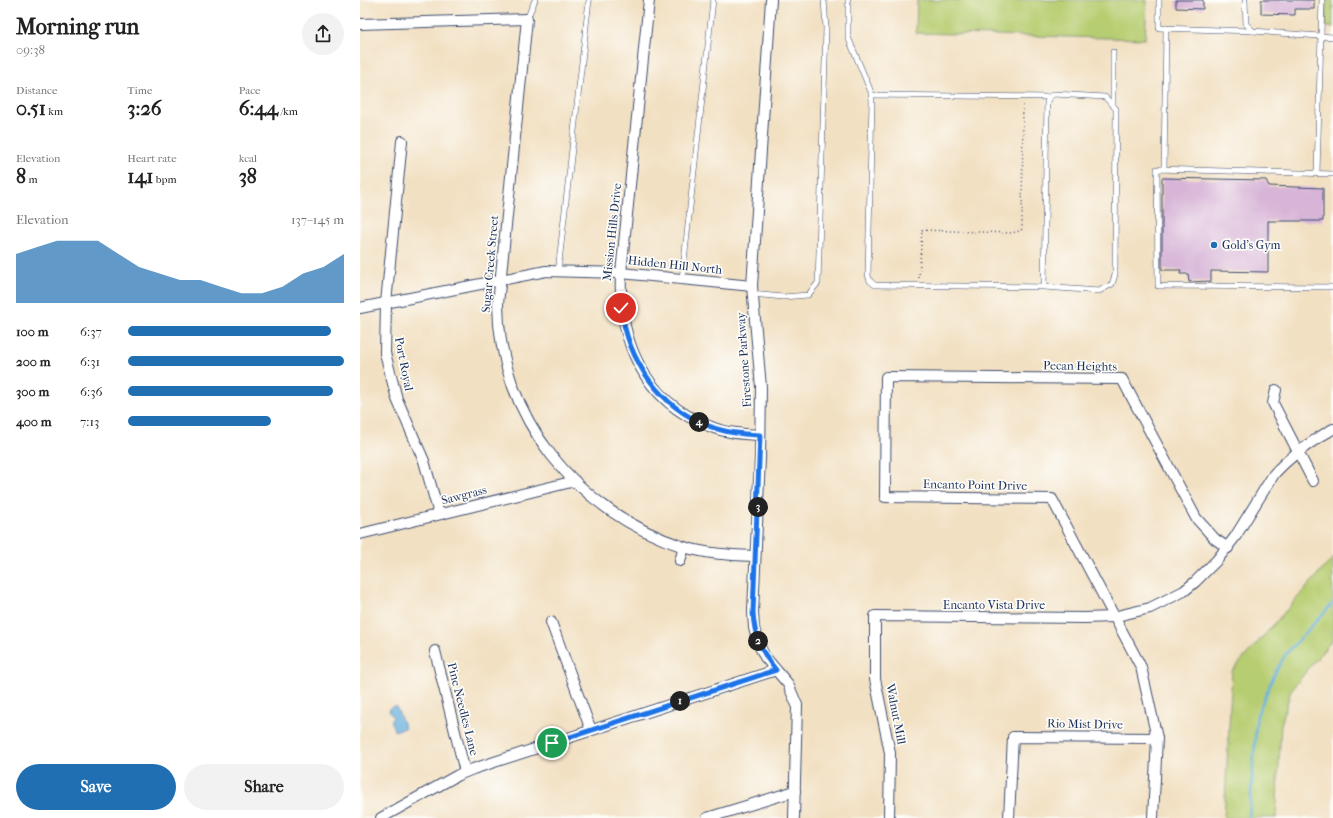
<!DOCTYPE html>
<html lang="en">
<head>
<meta charset="utf-8">
<style>
  body { margin:0; font-family:"IM FELL French Canon",serif; background:#f2f2f2; color:#222; height:100vh; display:flex; flex-direction:column; font-size:15px; white-space:nowrap }
  * { box-sizing:border-box; margin:0 }
  p { font-size:13px; color:#767676 }
  .icon { flex:none; width:22px; height:22px; fill:none; stroke:currentColor; stroke-width:2; stroke-linecap:round; stroke-linejoin:round }
  .map { position:relative; flex:1; overflow:hidden }
  .panel { display:flex; flex-direction:column; background:#fff; width:360px }
  .panel>* { flex:none }
  .pin { position:absolute; display:grid; place-items:center; width:34px; height:34px; color:#fff; margin:-17px; border:2px solid #fff; border-radius:50%; box-shadow:0 1px 4px #0007 }
  .km { position:absolute; width:20px; height:20px; margin:-10px; border-radius:50%; background:#222; color:#fff; font-size:11px; line-height:20px; text-align:center }
  .round { display:grid; place-items:center; flex:none; width:42px; height:42px; border-radius:21px; background:#f2f2f2 }
  .overview { display:flex; align-items:center; justify-content:space-between; height:68px; padding:0 16px }
  h1 { font-size:22px; font-weight:800; line-height:30px }
  .figures { display:grid; grid-template-columns:repeat(3,1fr); gap:6px; height:68px; padding:4px 16px }
  .figures div { display:grid; align-content:center }
  .figures b { font-size:20px; font-weight:800 }
  .figures small { font-size:11px; font-weight:400 }
  .figures p { font-size:11px }
  .chart { height:112px; padding:8px 16px }
  .chart p { display:flex; justify-content:space-between }
  .chart svg { width:100%; height:72px; margin-top:4px; fill:#1f6fb2; opacity:.7 }
  .cta { display:flex; gap:8px; margin-top:auto; padding:8px 16px }
  .cta a { flex:1; height:46px; border-radius:24px; background:#1f6fb2; color:#fff; font-size:16px; font-weight:800; line-height:46px; text-align:center }
  .cta a+a { background:#f2f2f2; color:#222 }
  ul { padding:0 16px; list-style:none; font-size:13px }
  li { display:grid; grid-template-columns:64px 48px 1fr; align-items:center; height:30px }
  li i { height:10px; border-radius:5px; background:#1f6fb2 }
  main { display:flex; flex:1; min-height:0 }
  .map>svg:first-child { display:block }
  .green { fill:#b7cd71; stroke:#697e68 }
  .water { fill:#67b1df; stroke:#41709e }
  .lines { fill:none; stroke-linecap:round; stroke-linejoin:round }
  .stream { stroke:#67b1df; stroke-width:2.5 }
  .building { fill:#d8b5d8 }
  .service-casing { stroke:#3b4a6d; stroke-width:6 }
  .minor-casing { stroke:#3b4a6d; stroke-width:12 }
  .path { stroke:#3b4a6d; stroke-width:1.5; stroke-dasharray:1 3; stroke-linecap:butt }
  .service { stroke:#fff; stroke-width:5 }
  .minor { stroke:#fff; stroke-width:10 }
  .route-casing { stroke:#fff; stroke-width:8 }
  .route { stroke:#1a73e8; stroke-width:5 }
  .poi-dot { fill:#1f6fb2; stroke:#fdfcf7; stroke-width:1.5 }
  .labels { text-anchor:middle; dominant-baseline:central; stroke-width:3.5; stroke-linejoin:round; paint-order:stroke }
  .street-label { font-size:12px; fill:#1b2f5e; stroke:#fdfcf7 }
  .poi-label { font-size:12px; fill:#1b2f5e; stroke:#fdfcf7; text-anchor:start }
</style>
</head>
<body>
<main>
<section class="panel">
<div class="overview"><div><h1>Morning run</h1><p>09:38</p></div><a class="round"><svg class="icon" aria-label="share" viewBox="0 0 24 24"><path d="M12 15V3M7 8l5-5 5 5M5 13v7h14v-7"/></svg></a></div>
<div class="figures">
<div><p>Distance</p><b>0.51<small> km</small></b></div>
<div><p>Time</p><b>3:26</b></div>
<div><p>Pace</p><b>6:44<small> /km</small></b></div>
</div>
<div class="figures">
<div><p>Elevation</p><b>8<small> m</small></b></div>
<div><p>Heart rate</p><b>141<small> bpm</small></b></div>
<div><p>kcal</p><b>38</b></div>
</div>
<div class="chart"><p><span>Elevation</span>137–145 m</p>
<svg viewBox="0 0 160 44" preserveAspectRatio="none"><path d="M0 44V14L10 10L20 6L30 6L40 6L50 14L60 22L70 26L80 30L90 30L100 34L110 38L120 38L130 34L140 26L150 22L160 14V44z"/></svg>
</div>
<ul>
<li><b>100 m</b>6:37<i style="width:94%"></i></li>
<li><b>200 m</b>6:31<i style="width:100%"></i></li>
<li><b>300 m</b>6:36<i style="width:95%"></i></li>
<li><b>400 m</b>7:13<i style="width:66%"></i></li>
</ul>
<div class="cta"><a>Save</a><a>Share</a></div>
</section>
<div class="map">
<svg width="973" height="818" viewBox="0 0 973 818">
  <rect width="100%" height="100%" fill="#fdfcf7"/>
  <filter id="ink" filterUnits="userSpaceOnUse"><feTurbulence type="fractalNoise" baseFrequency=".025" numOctaves="2"/><feDisplacementMap in="SourceGraphic" scale="8" xChannelSelector="R" yChannelSelector="G"/><feConvolveMatrix kernelMatrix="1 2 1 2 8 2 1 2 1" color-interpolation-filters="sRGB"/></filter>
  <filter id="wash" filterUnits="userSpaceOnUse"><feTurbulence type="fractalNoise" baseFrequency=".012" numOctaves="4" result="noise"/><feDisplacementMap in="SourceGraphic" scale="16" xChannelSelector="R" yChannelSelector="G"/><feGaussianBlur stdDeviation="0.9" result="paint"/><feColorMatrix in="noise" values="0 0 0 0 0 0 0 0 0 0 0 0 0 0 0 0 0 1.4 0 .05"/><feComposite in="paint" operator="in"/></filter>
  <g filter="url(#wash)">
    <rect width="100%" height="100%" fill="#f2e0c2"/>
    <!-- green -->
    <g class="green">
      <path d="M 557,0 L 787,0 L 785,39 L 556,33 Z"/>
      <path d="M 966,0 L 973,0 L 973,28 L 966,26 Z"/>
      <path d="M 973,558 L 973,639 L 931,690 L 921,725 L 916,818 L 864,818 L 872,671 Z"/>
    </g>
    <!-- water -->
    <path class="water" d="M 36,706 L 45,728 L 34,731 L 31,720 L 33,717 L 29,712 L 30,708 Z"/>
    <g class="lines">
      <!-- stream -->
      <path class="stream" d="M 889,818 L 897,715 L 915,673 L 925,655 L 973,603"/>
    </g>
    <g id="blocks">
      <!-- building -->
      <g class="building">
        <path d="M 816,0 L 843,0 L 843,9 L 816,8 Z"/>
        <path d="M 901,0 L 954,0 L 954,9 L 935,9 L 935,15 L 901,14 Z"/>
        <path d="M 802,178 L 906,180 L 909,186 L 963,188 L 963,221 L 908,221 L 908,272 L 851,271 L 851,281 L 829,282 L 828,274 L 820,274 L 821,270 L 802,270 Z"/>
      </g>
    </g>
  </g>
  <g filter="url(#ink)">
    <use href="#blocks" fill-opacity="0" stroke="#3b4a6d" stroke-width="1"/>
    <g class="lines">
      <!-- service casing -->
      <g class="service-casing">
        <g id="service">
          <path d="M 488,0 L 488,37 L 511,92 L 512,101 L 508,275 L 510,281 L 515,285 L 684,287 L 739,291 L 752,284 L 755,275 L 756,109 L 745,97 L 694,94 L 689,97 L 687,102 L 684,287"/>
          <path d="M 799,0 L 799,28 L 893,31"/>
          <path d="M 885,0 L 886,24 L 893,31 L 973,37"/>
          <path d="M 167,19 L 175,0"/>
          <path d="M 753,52 L 753,104"/>
          <path d="M 511,95 L 689,97"/>
          <path d="M 804,169 L 806,28"/>
          <path d="M 957,173 L 962,0"/>
          <path d="M 973,174 L 797,169 L 798,286 L 973,287"/>
          <path d="M 198,271 L 229,0"/>
          <path d="M 322,279 L 353,0"/>
          <path d="M 392,294 L 423,297 L 448,295 L 458,283 L 466,28 L 464,0"/>
        </g>
      </g>
      <!-- minor casing -->
      <g class="minor-casing">
        <g id="minor">
          <path d="M 289,0 L 261,273 C 258,339 283,401 349,426 C 365,433 383,434 400,435"/>
          <path d="M 411,0 L 392,286 L 401,387 L 400,458 L 393,612 L 394,628 L 398,643 L 405,657 L 428,684 L 437,705 L 434,818"/>
          <path d="M 0,24 L 167,19 L 138,304 C 139,418 217,512 324,547 C 346,554 372,555 395,556"/>
          <path d="M 42,141 L 26,303 L 25,353 L 37,399 L 64,461 L 79,514"/>
          <path d="M 0,308 L 186,271 L 261,273 L 392,286"/>
          <path d="M 916,390 L 913,403 L 953,481"/>
          <path d="M 0,534 L 215,481"/>
          <path d="M 320,561 L 324,547"/>
          <path d="M 191,622 L 231,730"/>
          <path d="M 75,651 L 105,772"/>
          <path d="M 21,818 L 98,775 L 113,769 L 416,670"/>
          <path d="M 347,818 L 435,791"/>
          <path d="M 529,818 L 530,753 L 515,679 L 515,616 L 725,618 L 753,617 L 790,608 L 824,591 L 835,582 L 857,560 L 875,537 L 914,474 C 931,455 950,442 973,429"/>
          <path d="M 649,818 L 653,737 L 797,738"/>
          <path d="M 793,818 L 797,738 L 781,667 L 692,499 L 525,497 L 526,377 L 762,379 L 836,518 L 855,539 L 868,548"/>
        </g>
      </g>
      <!-- path -->
      <path class="path" d="M 559,278 L 562,230 L 652,233 L 660,231 L 662,229 L 663,103"/>
      <!-- service -->
      <use href="#service" class="service"/>
      <!-- minor -->
      <use href="#minor" class="minor"/>
    </g>
  </g>
  <g class="lines" filter="url(#ink)">
    <!-- route casing -->
    <g class="route-casing">
      <path id="route" d="M 192,743 L 416,670 C 401,652 394,635 393,612 L 400,435 C 383,434 365,433 349,426 C 299,407 268,360 261,308"/>
    </g>
    <!-- route -->
    <use href="#route" class="route"/>
  </g>
  <!-- markers -->
  <circle class="poi-dot" cx="854" cy="245" r="4"/>
  <g class="labels">
    <!-- street labels -->
    <g class="street-label">
      <text transform="translate(252 232) rotate(-84)">Mission Hills Drive</text>
      <text transform="translate(130 264) rotate(-85)">Sugar Creek Street</text>
      <text transform="translate(315 265) rotate(6)">Hidden Hill North</text>
      <text transform="translate(384 360) rotate(-94)">Firestone Parkway</text>
      <text transform="translate(44 364) rotate(79)">Port Royal</text>
      <text transform="translate(720 366) rotate(1)">Pecan Heights</text>
      <text transform="translate(615 485) rotate(1)">Encanto Point Drive</text>
      <text transform="translate(104 495) rotate(-14)">Sawgrass</text>
      <text x="634" y="605">Encanto Vista Drive</text>
      <text transform="translate(103 709) rotate(76)">Pine Needles Lane</text>
      <text transform="translate(536 714) rotate(79)">Walnut Mill</text>
      <text transform="translate(725 724) rotate(1)">Rio Mist Drive</text>
    </g>
    <!-- poi labels -->
    <g class="poi-label">
      <text x="862" y="245">Gold's Gym</text>
    </g>
  </g>
</svg>
<div class="pin" style="left:192px;top:743px;background:#1e9e55"><svg class="icon" aria-label="arrive" viewBox="0 0 24 24"><path d="M6 21V4h12l-3 4 3 4H6"/></svg></div>
<div class="pin" style="left:261px;top:308px;background:#d93025"><svg class="icon" aria-label="check" viewBox="0 0 24 24"><path d="M5 12l5 5 9-10"/></svg></div>
<b class="km" style="left:320px;top:701px">1</b>
<b class="km" style="left:398px;top:641px">2</b>
<b class="km" style="left:398px;top:507px">3</b>
<b class="km" style="left:339px;top:422px">4</b>
</div>
</main>
</body>
</html>
